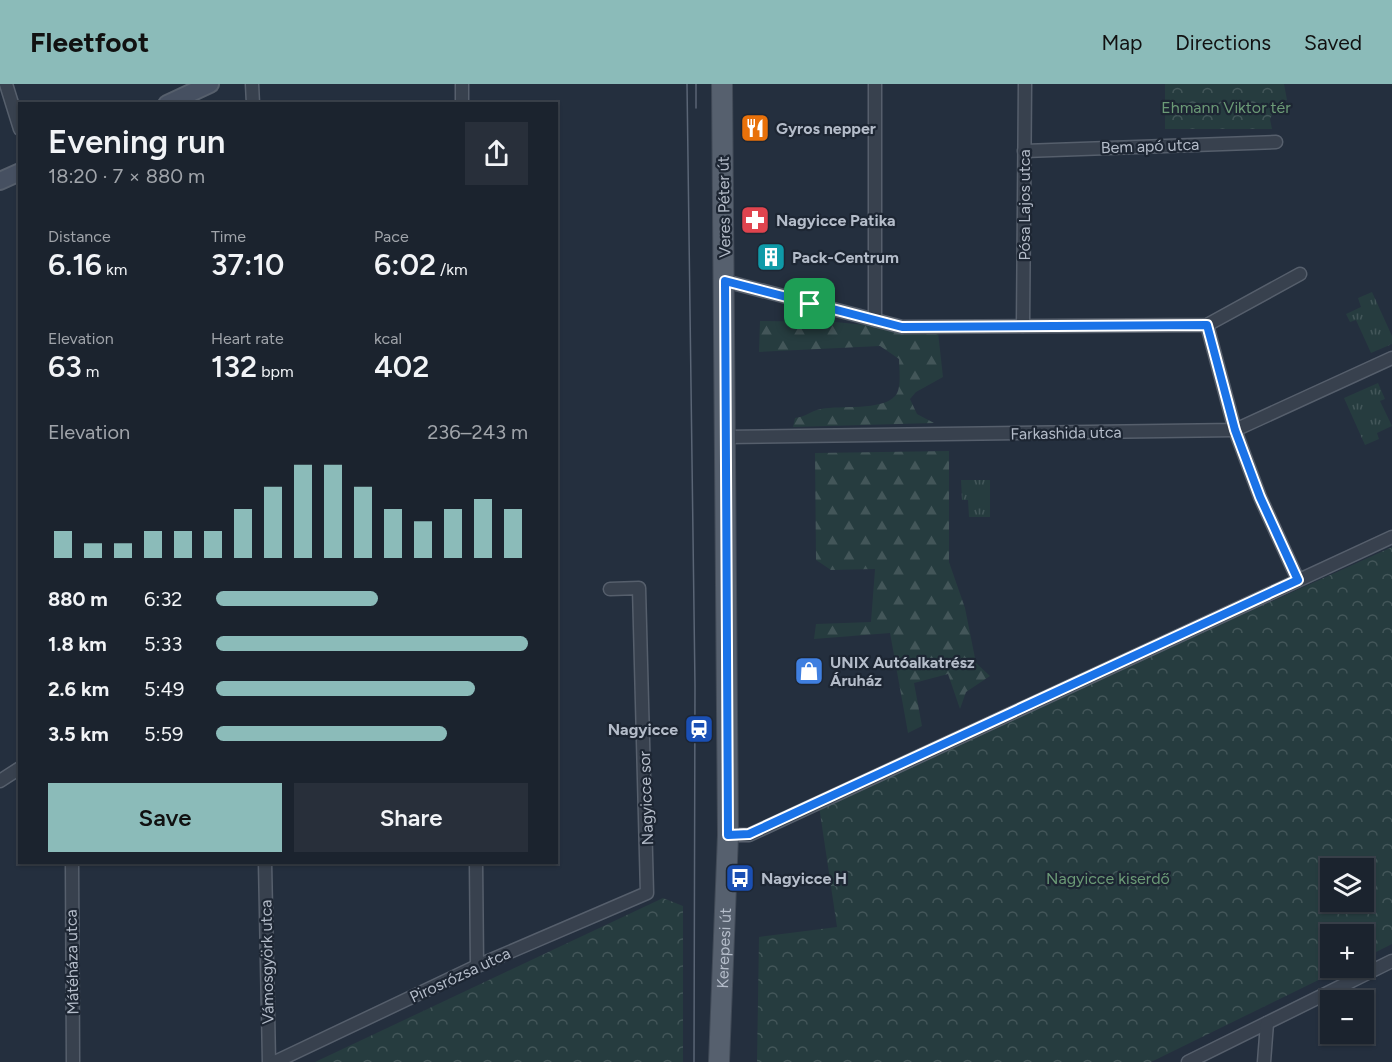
<!DOCTYPE html>
<html lang="en">
<head>
<meta charset="utf-8">
<style>
  body { margin:0; font-family:Figtree,sans-serif; background:#282f3a; color:#f1f3f6; height:100vh; display:flex; flex-direction:column; font-size:22px; white-space:nowrap }
  * { box-sizing:border-box; margin:0 }
  p { font-size:20px; color:#a0a4aa }
  .icon { flex:none; width:33px; height:33px; fill:none; stroke:currentColor; stroke-width:2; stroke-linecap:round; stroke-linejoin:round }
  .map { position:relative; flex:1; overflow:hidden }
  .drawer { position:absolute; left:18px; top:18px; width:540px; height:762px; display:flex; flex-direction:column; background:#1b232e; border-radius:0px; box-shadow:0 2px 4px #0004,0 0 0 2px #39404a }
  .drawer>* { flex:none }
  .controls { position:absolute; left:1320px; top:774px; display:grid; gap:12px }
  .controls a { display:grid; place-items:center; width:54px; height:54px; border-radius:0px; background:#1b232e; box-shadow:0 2px 4px #0004,0 0 0 2px #39404a; font-size:30px }
  .pin { position:absolute; display:grid; place-items:center; width:51px; height:51px; color:#fff; margin:-26px; border-radius:12px; box-shadow:0 3px 9px #0006 }
  .round { display:grid; place-items:center; flex:none; width:63px; height:63px; border-radius:0px; background:#282f3a }
  .headline { display:flex; align-items:center; justify-content:space-between; height:102px; padding:0 30px }
  h1 { font-size:33px; font-weight:600; line-height:45px }
  .figures { display:grid; grid-template-columns:repeat(3,1fr); gap:9px; height:102px; padding:6px 30px }
  .figures div { display:grid; align-content:center }
  .figures b { font-size:30px; font-weight:600 }
  .figures small { font-size:16px; font-weight:400 }
  .figures p { font-size:16px }
  .chart { height:168px; padding:12px 30px }
  .chart p { display:flex; justify-content:space-between }
  .chart svg { width:100%; height:108px; margin-top:6px; stroke:#8bbbb9; stroke-width:6 }
  .button { display:flex; gap:12px; margin-top:auto; padding:12px 30px }
  .button a { flex:1; height:69px; border-radius:0px; background:#8bbbb9; color:#111; font-size:24px; font-weight:600; line-height:69px; text-align:center }
  .button a+a { background:#282f3a; color:#f1f3f6 }
  ul { padding:0 30px; list-style:none; font-size:20px }
  li { display:grid; grid-template-columns:96px 72px 1fr; align-items:center; height:45px }
  li i { height:15px; border-radius:8px; background:#8bbbb9 }
  header { display:flex; align-items:center; gap:36px; box-sizing:border-box; height:84px; padding:0 30px; background:#8bbbb9; color:#111 }
  header strong { font-size:28px }
  nav { display:flex; gap:33px; margin-inline-start:auto; font-size:21px }
  .map>svg:first-child { display:block }
  .grass { fill:url(#grass-tufts) }
  .forest { fill:url(#forest-firs) }
  .park { fill:url(#park-crowns); fill-rule:evenodd }
  .lines { fill:none; stroke-linecap:round; stroke-linejoin:round }
  .street-casing { stroke:#565f6c; stroke-width:15 }
  .secondary-casing { stroke:#565f6c; stroke-width:20 }
  .primary-casing { stroke:#414a57; stroke-width:22 }
  .street { stroke:#38414e; stroke-width:12 }
  .secondary { stroke:#465061; stroke-width:16 }
  .primary { stroke:#56606e; stroke-width:20 }
  .tram { stroke:#5a6575; stroke-width:1.5 }
  .route-casing { stroke:#fff; stroke-width:12 }
  .route { stroke:#1a73e8; stroke-width:8 }
  .labels { text-anchor:middle; dominant-baseline:central; stroke-width:4.5; stroke-linejoin:round; paint-order:stroke }
  .park-label { font-size:16px; fill:#6b9a76; stroke:#1d2633 }
  .poi-label { font-size:16px; font-weight:bold; fill:#b4bcc9; stroke:#1d2633; text-anchor:start }
  .street-label { font-size:16px; fill:#b4bcc9; stroke:#1d2633 }
</style>
</head>
<body>
<header>
<strong>Fleetfoot</strong>
<nav><a>Map</a><a>Directions</a><a>Saved</a></nav>
</header>
<div class="map">
<svg width="1392" height="978" viewBox="0 0 1392 978">
  <defs>
    <pattern id="grass-tufts" width="24" height="20" patternUnits="userSpaceOnUse" patternTransform="scale(1.5)"><rect width="24" height="20" fill="#263c3f"/><path d="M3 7l-1-3M5 7V3M7 7l1-3M15 17l-1-3M17 17v-4M19 17l1-3" fill="none" stroke="#435659"/></pattern>
    <pattern id="forest-firs" width="22" height="20" patternUnits="userSpaceOnUse" patternTransform="scale(1.5)"><rect width="22" height="20" fill="#263c3f"/><path d="M5 1l3.5 6h-7zM16 11l3.5 6h-7z" fill="#435659"/></pattern>
    <pattern id="park-crowns" width="20" height="18" patternUnits="userSpaceOnUse" patternTransform="scale(1.5)"><rect width="20" height="18" fill="#263c3f"/><path d="M2 6a3 3 0 1 1 6 0M12 15a3 3 0 1 1 6 0" fill="none" stroke="#435659"/></pattern>
  </defs>
  <rect width="100%" height="100%" fill="#242f3e"/>
  <!-- grass -->
  <g class="grass">
    <path d="M 1372,208 L 1392,252 L 1392,260 L 1371,269 L 1356,236 L 1350,238 L 1346,230 L 1361,223 L 1358,214 Z"/>
    <path d="M 1378,299 L 1385,315 L 1380,317 L 1392,342 L 1377,349 L 1379,355 L 1365,361 L 1344,314 Z"/>
    <path d="M 961,396 L 990,396 L 990,433 L 969,433 L 968,416 L 962,416 Z"/>
  </g>
  <!-- forest -->
  <g class="forest">
    <path d="M 760,237 L 835,238 L 938,248 L 943,293 L 916,308 L 910,315 L 917,330 L 934,339 L 793,343 L 795,334 C 806,333 812,326 821,325 C 840,321 882,327 895,312 C 902,305 899,285 899,275 L 880,262 L 759,268 Z"/>
    <path d="M 949,367 L 949,478 L 965,524 L 976,579 L 990,592 L 966,608 L 960,625 L 948,590 L 914,599 L 922,642 L 908,649 L 890,549 L 814,555 L 816,540 L 871,538 L 875,485 L 831,486 L 816,476 L 815,369 Z"/>
  </g>
  <!-- park -->
  <g class="park">
    <path d="M 1165,0 L 1284,0 L 1287,16 L 1278,19 L 1270,35 L 1272,45 L 1165,45 Z"/>
    <path d="M 1392,463 L 1392,860 L 1364,874 L 1364,850 L 1330,850 L 1330,884 L 1343,884 L 1151,978 L 757,978 L 759,853 L 837,843 L 819,722 ZM 1330,784 L 1364,784 L 1364,818 L 1330,818 Z"/>
    <path d="M 663,814 L 683,822 L 683,978 L 315,978 Z"/>
  </g>
  <g class="lines">
    <!-- street casing -->
    <g class="street-casing">
      <g id="street">
        <path d="M 6,0 L 20,45"/>
        <path d="M 252,0 L 253,20"/>
        <path d="M 462,0 L 462,20"/>
        <path d="M 875,0 L 875,236"/>
        <path d="M 1024,67 L 1276,58"/>
        <path d="M 725,197 L 902,243 L 1207,241 L 1300,190"/>
        <path d="M 1207,241 L 1235,346 L 1260,413 L 1298,496"/>
        <path d="M 1023,242 L 1025,0"/>
        <path d="M 725,353 L 1235,346 L 1392,274"/>
        <path d="M 0,697 L 20,684"/>
        <path d="M 728,751 L 749,751 L 1392,453"/>
        <path d="M 72,778 L 73,978"/>
        <path d="M 265,778 L 269,978"/>
        <path d="M 476,778 L 477,882"/>
        <path d="M 275,978 L 477,882 L 647,809 L 639,504 L 610,505"/>
        <path d="M 1188,978 L 1392,877"/>
        <path d="M 1264,978 L 1267,939"/>
      </g>
    </g>
    <!-- secondary casing -->
    <g class="secondary-casing">
      <g id="secondary">
        <path d="M 167,20 L 210,0"/>
        <path d="M 0,97 L 20,88"/>
      </g>
    </g>
    <!-- primary casing -->
    <g class="primary-casing">
      <g id="primary">
        <path id="s1" d="M 719,978 L 728,751 L 722,0"/>
      </g>
    </g>
    <!-- street -->
    <use href="#street" class="street"/>
    <!-- secondary -->
    <use href="#secondary" class="secondary"/>
    <!-- primary -->
    <use href="#primary" class="primary"/>
    <!-- tram -->
    <g class="tram">
      <path d="M 687,0 L 695,602 L 694,978"/>
      <path d="M 696,0 L 696,24"/>
    </g>
  </g>
  <g class="lines">
    <!-- route casing -->
    <g class="route-casing">
      <path id="route" d="M 725,197 L 902,243 L 1207,241 L 1235,346 L 1260,413 L 1298,496 L 749,750 L 728,751 Z"/>
    </g>
    <!-- route -->
    <use href="#route" class="route"/>
  </g>
  <!-- icons -->
  <defs>
    <g id="restaurant-square" transform="scale(1.5)"><rect x="-9" y="-9" width="18" height="18" rx="4" fill="#e8710a" stroke="#1d2633"/><path d="M-5-6h1v4h1v-4h1v4h1v-4h1v5L-1.5 .5V6h-2V.5L-5-1ZM5-6V6H3V1.5H1.5Q1.5-4 5-6Z" fill="#fff"/></g>
    <g id="pharmacy-square" transform="scale(1.5)"><rect x="-9" y="-9" width="18" height="18" rx="4" fill="#e0444e" stroke="#1d2633"/><path d="M-2-6h4v4h4v4h-4v4h-4v-4h-4v-4h4Z" fill="#fff"/></g>
    <g id="building-square" transform="scale(1.5)"><rect x="-9" y="-9" width="18" height="18" rx="4" fill="#0f9aa8" stroke="#1d2633"/><path d="M-4-6H4V6H1V3H-1V6H-4ZM-2.5-4.3h1.7v1.8h-1.7ZM.8-4.3h1.7v1.8H.8ZM-2.5-1h1.7V.8h-1.7ZM.8-1h1.7V.8H.8Z" fill="#fff"/></g>
    <g id="shop-square" transform="scale(1.5)"><rect x="-9" y="-9" width="18" height="18" rx="4" fill="#3f7fe0" stroke="#1d2633"/><path d="M-5-2.5h2.3a2.7 3.5 0 0 1 5.4 0H5L5.5 6h-11ZM-1.5-2.5h3a1.5 2.3 0 0 0-3 0Z" fill="#fff"/></g>
    <g id="station-square" transform="scale(1.5)"><rect x="-9" y="-9" width="18" height="18" rx="4" fill="#1a4fb4" stroke="#1d2633"/><path d="M-3-6H3Q5-6 5-4V2Q5 4 3 4L4.5 6H3L1.5 4h-3L-3 6H-4.5L-3 4Q-5 4-5 2V-4Q-5-6-3-6ZM-3.5-4v3h7v-3ZM-3.5 1v1.5H-2V1ZM2 1v1.5H3.5V1Z" fill="#fff"/></g>
    <g id="bus-square" transform="scale(1.5)"><rect x="-9" y="-9" width="18" height="18" rx="4" fill="#1a4fb4" stroke="#1d2633"/><path d="M-5-6H5V4H4V6H2V4H-2V6H-4V4H-5ZM-3.5-4V0h7V-4ZM-3.5 1.2v1.5H-2V1.2ZM2 1.2v1.5H3.5V1.2Z" fill="#fff"/></g>
  </defs>
  <g fill-rule="evenodd">
    <use href="#restaurant-square" x="755" y="44"/>
    <use href="#pharmacy-square" x="755" y="136"/>
    <use href="#building-square" x="771" y="173"/>
    <use href="#shop-square" x="809" y="587"/>
    <use href="#station-square" x="699" y="645"/>
    <use href="#bus-square" x="740" y="794"/>
  </g>
  <g class="labels">
    <!-- park labels -->
    <g class="park-label">
      <text x="1226" y="23">Ehmann Viktor tér</text>
      <text x="1108" y="794">Nagyicce kiserdő</text>
    </g>
    <!-- poi labels -->
    <g class="poi-label">
      <text x="776" y="44">Gyros nepper</text>
      <text x="776" y="136">Nagyicce Patika</text>
      <text x="792" y="173">Pack-Centrum</text>
      <text x="830" y="578">UNIX Autóalkatrész<tspan x="830" dy="18">Áruház</tspan></text>
      <text x="678" y="645" text-anchor="end">Nagyicce</text>
      <text x="761" y="794">Nagyicce H</text>
    </g>
    <!-- street labels -->
    <g class="street-label">
      <text transform="translate(1150 62) rotate(-2)">Bem apó utca</text>
      <text transform="translate(1024 121) rotate(-90)">Pósa Lajos utca</text>
      <text transform="translate(724 123) rotate(-91)">Veres Péter út</text>
      <text transform="translate(1066 349) rotate(-1)">Farkashida utca</text>
      <text transform="translate(646 714) rotate(-92)">Nagyicce sor</text>
      <text stroke="none"><textPath href="#s1" startOffset="114">Kerepesi út</textPath></text>
      <text transform="translate(72 878) rotate(-91)">Mátéháza utca</text>
      <text transform="translate(267 878) rotate(-91)">Vámosgyörk utca</text>
      <text transform="translate(460 891) rotate(-25)">Pirosrózsa utca</text>
    </g>
  </g>
</svg>
<div class="controls">
<a><svg class="icon" aria-label="layers" viewBox="0 0 24 24"><path d="M12 4l9 5-9 5-9-5zM3 14l9 5 9-5"/></svg></a>
<a>+</a>
<a>−</a>
</div>
<div class="pin" style="left:810px;top:220px;background:#1e9e55"><svg class="icon" aria-label="arrive" viewBox="0 0 24 24"><path d="M6 21V4h12l-3 4 3 4H6"/></svg></div>
<section class="drawer">
<div class="headline"><div><h1>Evening run</h1><p>18:20 · 7 × 880 m</p></div><a class="round"><svg class="icon" aria-label="share" viewBox="0 0 24 24"><path d="M12 15V3M7 8l5-5 5 5M5 13v7h14v-7"/></svg></a></div>
<div class="figures">
<div><p>Distance</p><b>6.16<small> km</small></b></div>
<div><p>Time</p><b>37:10</b></div>
<div><p>Pace</p><b>6:02<small> /km</small></b></div>
</div>
<div class="figures">
<div><p>Elevation</p><b>63<small> m</small></b></div>
<div><p>Heart rate</p><b>132<small> bpm</small></b></div>
<div><p>kcal</p><b>402</b></div>
</div>
<div class="chart"><p><span>Elevation</span>236–243 m</p>
<svg viewBox="0 0 160 44" preserveAspectRatio="none"><path d="M5 44V33M15 44V38M25 44V38M35 44V33M45 44V33M55 44V33M65 44V24M75 44V15M85 44V6M95 44V6M105 44V15M115 44V24M125 44V29M135 44V24M145 44V20M155 44V24"/></svg>
</div>
<ul>
<li><b>880 m</b>6:32<i style="width:52%"></i></li>
<li><b>1.8 km</b>5:33<i style="width:100%"></i></li>
<li><b>2.6 km</b>5:49<i style="width:83%"></i></li>
<li><b>3.5 km</b>5:59<i style="width:74%"></i></li>
</ul>
<div class="button"><a>Save</a><a>Share</a></div>
</section>
</div>
</body>
</html>
